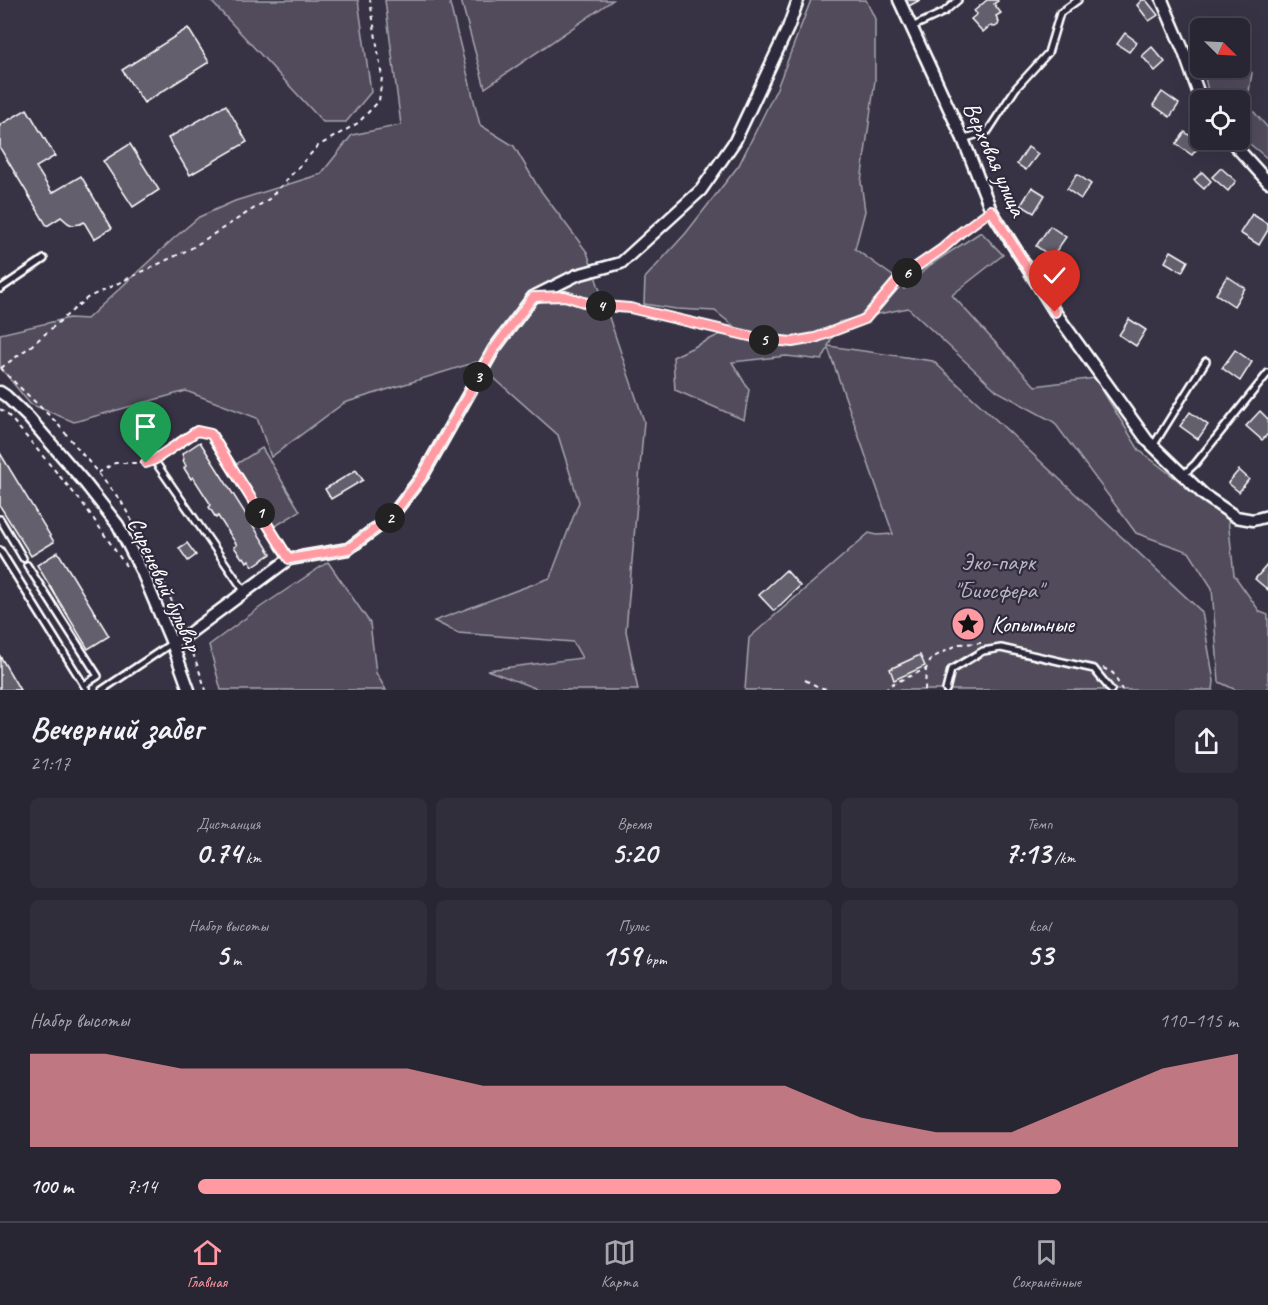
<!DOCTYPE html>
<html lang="ru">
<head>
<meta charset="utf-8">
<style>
  body { margin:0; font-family:Caveat,sans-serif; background:#312e3c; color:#f1f3f6; height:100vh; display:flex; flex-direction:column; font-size:22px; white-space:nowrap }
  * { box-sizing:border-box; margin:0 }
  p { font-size:20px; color:#a5a5ac }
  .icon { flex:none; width:33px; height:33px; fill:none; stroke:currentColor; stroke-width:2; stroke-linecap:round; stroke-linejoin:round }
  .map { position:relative; height:690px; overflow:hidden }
  .sheet { display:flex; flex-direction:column; background:#292634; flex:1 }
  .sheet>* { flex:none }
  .needle { width:39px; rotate:114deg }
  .fabs { position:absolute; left:1190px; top:18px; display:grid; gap:12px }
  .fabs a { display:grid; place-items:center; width:60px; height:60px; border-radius:9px; background:#292634; box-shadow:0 6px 24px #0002,0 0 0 2px #45434f; font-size:30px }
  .pin { position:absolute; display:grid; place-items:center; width:51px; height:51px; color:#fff; margin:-62px -26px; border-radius:50% 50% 50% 0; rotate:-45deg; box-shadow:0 0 6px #0007 }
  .pin .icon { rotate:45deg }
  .km { position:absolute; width:30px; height:30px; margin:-15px; border-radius:50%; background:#222; color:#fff; font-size:16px; line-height:30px; text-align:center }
  .round { display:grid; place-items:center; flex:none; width:63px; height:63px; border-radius:9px; background:#312e3c }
  .head { display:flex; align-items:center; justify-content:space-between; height:102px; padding:0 30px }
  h1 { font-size:33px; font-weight:700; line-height:45px }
  .figures { display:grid; grid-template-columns:repeat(3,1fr); gap:9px; height:102px; padding:6px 30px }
  .figures div { display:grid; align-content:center; border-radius:9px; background:#312e3c; text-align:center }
  .figures b { font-size:30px; font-weight:700 }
  .figures small { font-size:16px; font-weight:400 }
  .figures p { font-size:16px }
  .chart { height:168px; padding:12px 30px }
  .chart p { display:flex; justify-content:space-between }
  .chart svg { width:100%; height:108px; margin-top:6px; fill:#ff9aa2; opacity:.7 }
  ul { padding:0 30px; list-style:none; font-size:20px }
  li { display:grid; grid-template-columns:96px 72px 1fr; align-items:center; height:45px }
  li i { height:15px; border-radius:8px; background:#ff9aa2 }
  .tabs { display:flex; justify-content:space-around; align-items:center; height:84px; border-top:2px solid #45434f; background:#292634; font-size:16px; color:#a5a5ac }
  .tabs a { display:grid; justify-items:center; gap:3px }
  .tabs .on { color:#ff9aa2 }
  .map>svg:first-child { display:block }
  .green { fill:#514c5c; stroke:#a8a6ae; stroke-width:1.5 }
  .building { fill:#635f6d; stroke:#fff; stroke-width:1.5 }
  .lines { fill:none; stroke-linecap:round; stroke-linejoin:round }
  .lane-casing { stroke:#fff; stroke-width:10 }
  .street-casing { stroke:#fff; stroke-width:15 }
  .path { stroke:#fff; stroke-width:2; stroke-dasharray:4.5 4.5; stroke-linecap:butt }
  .lane { stroke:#2f2a3d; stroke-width:5 }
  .street { stroke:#2f2a3d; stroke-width:10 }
  .route-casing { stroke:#fff; stroke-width:12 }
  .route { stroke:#ff9aa2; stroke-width:8 }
  .labels { text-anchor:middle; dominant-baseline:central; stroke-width:4.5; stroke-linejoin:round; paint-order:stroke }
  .street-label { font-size:24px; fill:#fff; stroke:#2f2a3d }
  .park-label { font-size:24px; fill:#b9b7be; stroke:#2f2a3d }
  .poi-label { font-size:24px; fill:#fff; stroke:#2f2a3d; text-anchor:start }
</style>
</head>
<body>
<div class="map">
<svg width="1268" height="690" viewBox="0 0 1268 690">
  <rect width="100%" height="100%" fill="#373345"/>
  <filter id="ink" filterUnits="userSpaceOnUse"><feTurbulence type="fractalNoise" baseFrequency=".0167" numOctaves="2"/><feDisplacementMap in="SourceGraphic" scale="12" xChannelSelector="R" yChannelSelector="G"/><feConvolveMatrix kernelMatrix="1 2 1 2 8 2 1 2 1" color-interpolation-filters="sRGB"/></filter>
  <g filter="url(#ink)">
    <!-- green -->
    <g class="green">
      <path d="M 210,0 L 358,0 L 371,92 L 346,122 L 323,122 Z"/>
      <path d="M 385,0 L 449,0 L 480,125 L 514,146 L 538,187 L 587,252 L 644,421 L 626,631 L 638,690 L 540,690 L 487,670 L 582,658 L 573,642 L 458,633 L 434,621 L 550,578 L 579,502 L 558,435 L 476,362 L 344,403 L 271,457 L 257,418 L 186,391 L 74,422 L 30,404 L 0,367 L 0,334 L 69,318 L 87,319 L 173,239 L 199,217 L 235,201 L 321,174 L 352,135 L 401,125 Z"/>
      <path d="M 461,0 L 613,0 L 485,88 Z"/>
      <path d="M 811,0 L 866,0 L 875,19 L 875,80 L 861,182 L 865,211 L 855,249 L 901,282 L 904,289 L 930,265 L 981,232 L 1003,255 L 952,295 L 1035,386 L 1095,378 L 1139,450 L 1228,519 L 1234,575 L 1260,612 L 1268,615 L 1268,690 L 1236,690 L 1219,682 L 1212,588 L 1189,552 L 1136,533 L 1054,422 L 997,391 L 908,308 L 839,322 L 828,346 L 933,361 L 1202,612 L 1214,681 L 1213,690 L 745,690 L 749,638 L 869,533 L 877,535 L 893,534 L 828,348 L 822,360 L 786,356 L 732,362 L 749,390 L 744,420 L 675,390 L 673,357 L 735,327 L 715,311 L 676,309 L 644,304 L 645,278 L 686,233 L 739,165 L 777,88 Z"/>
      <path d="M 1239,57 L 1252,73 L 1247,104 L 1268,128 L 1268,159 L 1239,135 L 1239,100 L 1212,100 L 1209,96 L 1203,68 L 1239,68 Z"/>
      <path d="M 262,448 L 300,511 L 269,530 L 230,468 Z"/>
      <path d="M 328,562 L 370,623 L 376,673 L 386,690 L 221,690 L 209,645 L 262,606 Z"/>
    </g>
    <!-- building -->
    <g class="building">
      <path d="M 903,0 L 920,0 L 907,7 Z"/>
      <path d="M 987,0 L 997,0 L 998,1 L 994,4 L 1001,13 L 996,16 L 999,22 L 998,25 L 995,27 L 990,26 L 983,32 L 971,19 L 977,14 L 974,11 Z"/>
      <path d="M 1142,0 L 1146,0 L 1158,15 L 1149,21 L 1137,5 Z"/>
      <path d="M 188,28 L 209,62 L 144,103 L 122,70 Z"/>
      <path d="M 1125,33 L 1137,42 L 1129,52 L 1117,44 Z"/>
      <path d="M 1152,47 L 1165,62 L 1155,71 L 1142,56 Z"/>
      <path d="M 1162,92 L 1179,104 L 1170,117 L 1153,105 Z"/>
      <path d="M 226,105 L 247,142 L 190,175 L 168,138 Z"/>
      <path d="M 27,109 L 55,156 L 36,167 L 52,193 L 81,176 L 112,228 L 94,239 L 84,222 L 80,224 L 72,225 L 68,223 L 61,217 L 47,226 L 0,148 L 0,125 Z"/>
      <path d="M 1185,132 L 1201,144 L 1192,155 L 1176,144 Z"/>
      <path d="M 130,144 L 159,190 L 133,207 L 103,161 Z"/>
      <path d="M 1028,147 L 1038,154 L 1026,170 L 1017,164 Z"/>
      <path d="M 1221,168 L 1236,181 L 1228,191 L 1212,177 Z"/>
      <path d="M 1202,172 L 1211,181 L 1204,189 L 1194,180 Z"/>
      <path d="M 1077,174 L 1091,184 L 1081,199 L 1067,189 Z"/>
      <path d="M 1032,187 L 1045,195 L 1034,213 L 1021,205 Z"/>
      <path d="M 1252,214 L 1268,224 L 1268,230 L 1259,245 L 1240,233 Z"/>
      <path d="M 1050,226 L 1066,237 L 1052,257 L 1036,246 Z"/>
      <path d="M 1171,251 L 1188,261 L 1182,272 L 1165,262 Z"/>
      <path d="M 1227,276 L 1245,288 L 1234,306 L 1216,294 Z"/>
      <path d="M 1129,319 L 1146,330 L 1136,346 L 1119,335 Z"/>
      <path d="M 1235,350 L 1252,362 L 1240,381 L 1222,368 Z"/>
      <path d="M 1260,411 L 1268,419 L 1268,434 L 1262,440 L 1246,426 Z"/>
      <path d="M 1190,412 L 1208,425 L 1198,439 L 1180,426 Z"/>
      <path d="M 200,442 L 271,554 L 253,566 L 249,560 L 247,562 L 244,557 L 242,558 L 234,547 L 237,545 L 218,516 L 216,518 L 209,507 L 211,505 L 193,477 L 191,479 L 184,468 L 186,466 L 183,460 L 184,459 L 182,454 Z"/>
      <path d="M 0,453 L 54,542 L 31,556 L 0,506 Z"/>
      <path d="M 356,470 L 363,480 L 331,499 L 325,489 Z"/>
      <path d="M 1239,470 L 1249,479 L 1239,492 L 1228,483 Z"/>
      <path d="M 187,543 L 196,555 L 188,561 L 179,548 Z"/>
      <path d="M 58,552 L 109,636 L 88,649 L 37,565 Z"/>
      <path d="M 1268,564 L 1268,590 L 1255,579 Z"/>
      <path d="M 786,570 L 800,586 L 774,611 L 759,595 Z"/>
      <path d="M 920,655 L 925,666 L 894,680 L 890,669 Z"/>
      <path d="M 0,656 L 20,690 L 0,690 Z"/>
    </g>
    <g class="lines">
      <!-- lane casing -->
      <g class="lane-casing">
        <g id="lane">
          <path d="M 912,27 L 944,12 L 958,0"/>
          <path d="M 963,139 L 988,131 L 1016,88 L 1048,53 L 1060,13 L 1078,0"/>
          <path d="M 0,289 L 44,259"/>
          <path d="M 1153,446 L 1206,361"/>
          <path d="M 1183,475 L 1195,464 L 1268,373"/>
          <path d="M 0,519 L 23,558"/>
          <path d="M 0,550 L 87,690"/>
          <path d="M 27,565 L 98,676 L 84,685"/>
          <path d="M 245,592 L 154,460 L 197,431 L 211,434 L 289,559"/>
          <path d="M 102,690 L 172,643"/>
          <path d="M 946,690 L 951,670 L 983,651 L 1001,648 L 1094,669 L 1111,690"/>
        </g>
      </g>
      <!-- street casing -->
      <g class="street-casing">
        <g id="street">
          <path d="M 899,0 L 963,139 L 991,210 L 1055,312 L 1147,440 L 1204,495 L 1236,517 L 1253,520 L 1268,516"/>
          <path d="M 1162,0 L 1184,52 L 1201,100"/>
          <path d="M 1230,140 L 1268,182"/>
          <path d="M 0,392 L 6,396 L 29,418 L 85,483 L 118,525 L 143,574 L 172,643 L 189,690"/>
          <path d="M 172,643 L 187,635 L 289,559 L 348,549 L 391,517 L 423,475 L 494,349 L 533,297 L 577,275 L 621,263 L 701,190 L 735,141 L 788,28 L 798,0"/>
        </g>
      </g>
      <!-- path -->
      <g class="path">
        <path d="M 560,296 L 565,296 L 593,305 L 630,308 L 762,339 L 792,342 L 815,338 L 865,319 L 900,278 L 942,249 L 960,233 L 982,217"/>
        <path d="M 1,368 L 31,346 L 87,298 L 190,249 L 269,199 L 318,146 L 358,123 L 379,101 L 382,77 L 370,0"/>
        <path d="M 1,368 L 7,375 L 56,422 L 121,501 L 157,567 L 182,625"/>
        <path d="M 0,409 L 9,416 L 84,505 L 126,566"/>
        <path d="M 98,473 L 115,463 L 147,463"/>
        <path d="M 190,645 L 206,690"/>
        <path d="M 1103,668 L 1113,673 L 1122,690"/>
        <path d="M 805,680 L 819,687 L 830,690"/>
        <path d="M 884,690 L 892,684 L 926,669 L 932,658 L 959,644 L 981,643"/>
        <path d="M 925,690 L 926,669"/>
      </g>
      <!-- lane -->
      <use href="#lane" class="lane"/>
      <!-- street -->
      <use href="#street" class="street"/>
    </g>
  </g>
  <g class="lines" filter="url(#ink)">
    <!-- route casing -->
    <g class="route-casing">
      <path id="route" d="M 146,463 L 154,460 L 197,431 L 211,434 L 289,559 L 348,549 L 391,517 L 423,475 L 494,349 L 533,297 L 565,296 L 593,305 L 630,308 L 762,339 L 792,342 L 815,338 L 865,319 L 900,278 L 942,249 L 960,233 L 991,210 L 1055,312"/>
    </g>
    <!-- route -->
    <use href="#route" class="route"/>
  </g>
  <!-- icons -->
  <defs>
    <g id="sight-disc" transform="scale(1.725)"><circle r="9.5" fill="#ff9aa2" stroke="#2f2a3d"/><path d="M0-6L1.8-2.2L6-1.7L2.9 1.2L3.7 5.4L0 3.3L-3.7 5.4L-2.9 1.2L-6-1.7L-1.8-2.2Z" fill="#111"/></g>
  </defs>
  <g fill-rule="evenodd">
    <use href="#sight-disc" x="968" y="624"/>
  </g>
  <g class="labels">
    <!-- street labels -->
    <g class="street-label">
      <text transform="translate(995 159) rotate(66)">Верховая улица</text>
      <text transform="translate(165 584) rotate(65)">Сиреневый бульвар</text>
    </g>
    <!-- park labels -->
    <g class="park-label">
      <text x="998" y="562">Эко-парк<tspan x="998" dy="28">"Биосфера"</tspan></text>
    </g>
    <!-- poi labels -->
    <g class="poi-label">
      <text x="991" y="624">Копытные</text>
    </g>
  </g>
</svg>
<div class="fabs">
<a><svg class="needle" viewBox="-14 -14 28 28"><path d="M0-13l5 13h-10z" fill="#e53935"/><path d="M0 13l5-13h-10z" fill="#a5a5ac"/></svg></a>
<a><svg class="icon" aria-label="locate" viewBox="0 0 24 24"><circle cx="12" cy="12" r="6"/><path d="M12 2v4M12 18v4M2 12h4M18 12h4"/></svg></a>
</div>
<div class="pin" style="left:146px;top:463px;background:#1e9e55"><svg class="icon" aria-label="arrive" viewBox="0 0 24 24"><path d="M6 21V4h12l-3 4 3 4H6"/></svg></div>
<div class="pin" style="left:1055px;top:312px;background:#d93025"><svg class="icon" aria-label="check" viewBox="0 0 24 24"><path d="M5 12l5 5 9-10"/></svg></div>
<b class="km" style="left:260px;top:513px">1</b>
<b class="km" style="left:390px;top:518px">2</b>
<b class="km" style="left:478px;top:377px">3</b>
<b class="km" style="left:601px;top:306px">4</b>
<b class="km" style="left:764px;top:340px">5</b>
<b class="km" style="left:907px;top:273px">6</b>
</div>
<section class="sheet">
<div class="head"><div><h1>Вечерний забег</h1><p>21:17</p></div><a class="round"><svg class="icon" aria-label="share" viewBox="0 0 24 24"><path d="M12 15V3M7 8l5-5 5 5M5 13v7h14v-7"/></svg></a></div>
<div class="figures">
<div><p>Дистанция</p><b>0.74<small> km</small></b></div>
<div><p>Время</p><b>5:20</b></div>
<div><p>Темп</p><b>7:13<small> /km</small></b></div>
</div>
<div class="figures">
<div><p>Набор высоты</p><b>5<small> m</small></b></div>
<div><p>Пульс</p><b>159<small> bpm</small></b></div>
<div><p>kcal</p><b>53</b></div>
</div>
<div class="chart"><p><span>Набор высоты</span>110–115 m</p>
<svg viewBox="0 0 160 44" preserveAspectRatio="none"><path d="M0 44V6L10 6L20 12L30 12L40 12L50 12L60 19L70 19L80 19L90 19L100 19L110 32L120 38L130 38L140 25L150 12L160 6V44z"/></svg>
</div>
<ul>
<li><b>100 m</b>7:14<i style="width:83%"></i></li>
</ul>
</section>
<nav class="tabs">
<a class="on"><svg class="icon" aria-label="home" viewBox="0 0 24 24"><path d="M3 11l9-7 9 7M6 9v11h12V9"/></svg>Главная</a>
<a><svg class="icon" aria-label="map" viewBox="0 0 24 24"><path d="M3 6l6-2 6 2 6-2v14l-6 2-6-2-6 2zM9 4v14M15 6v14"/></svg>Карта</a>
<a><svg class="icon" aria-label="saved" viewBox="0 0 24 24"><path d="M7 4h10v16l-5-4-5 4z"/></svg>Сохранённые</a>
</nav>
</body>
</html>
